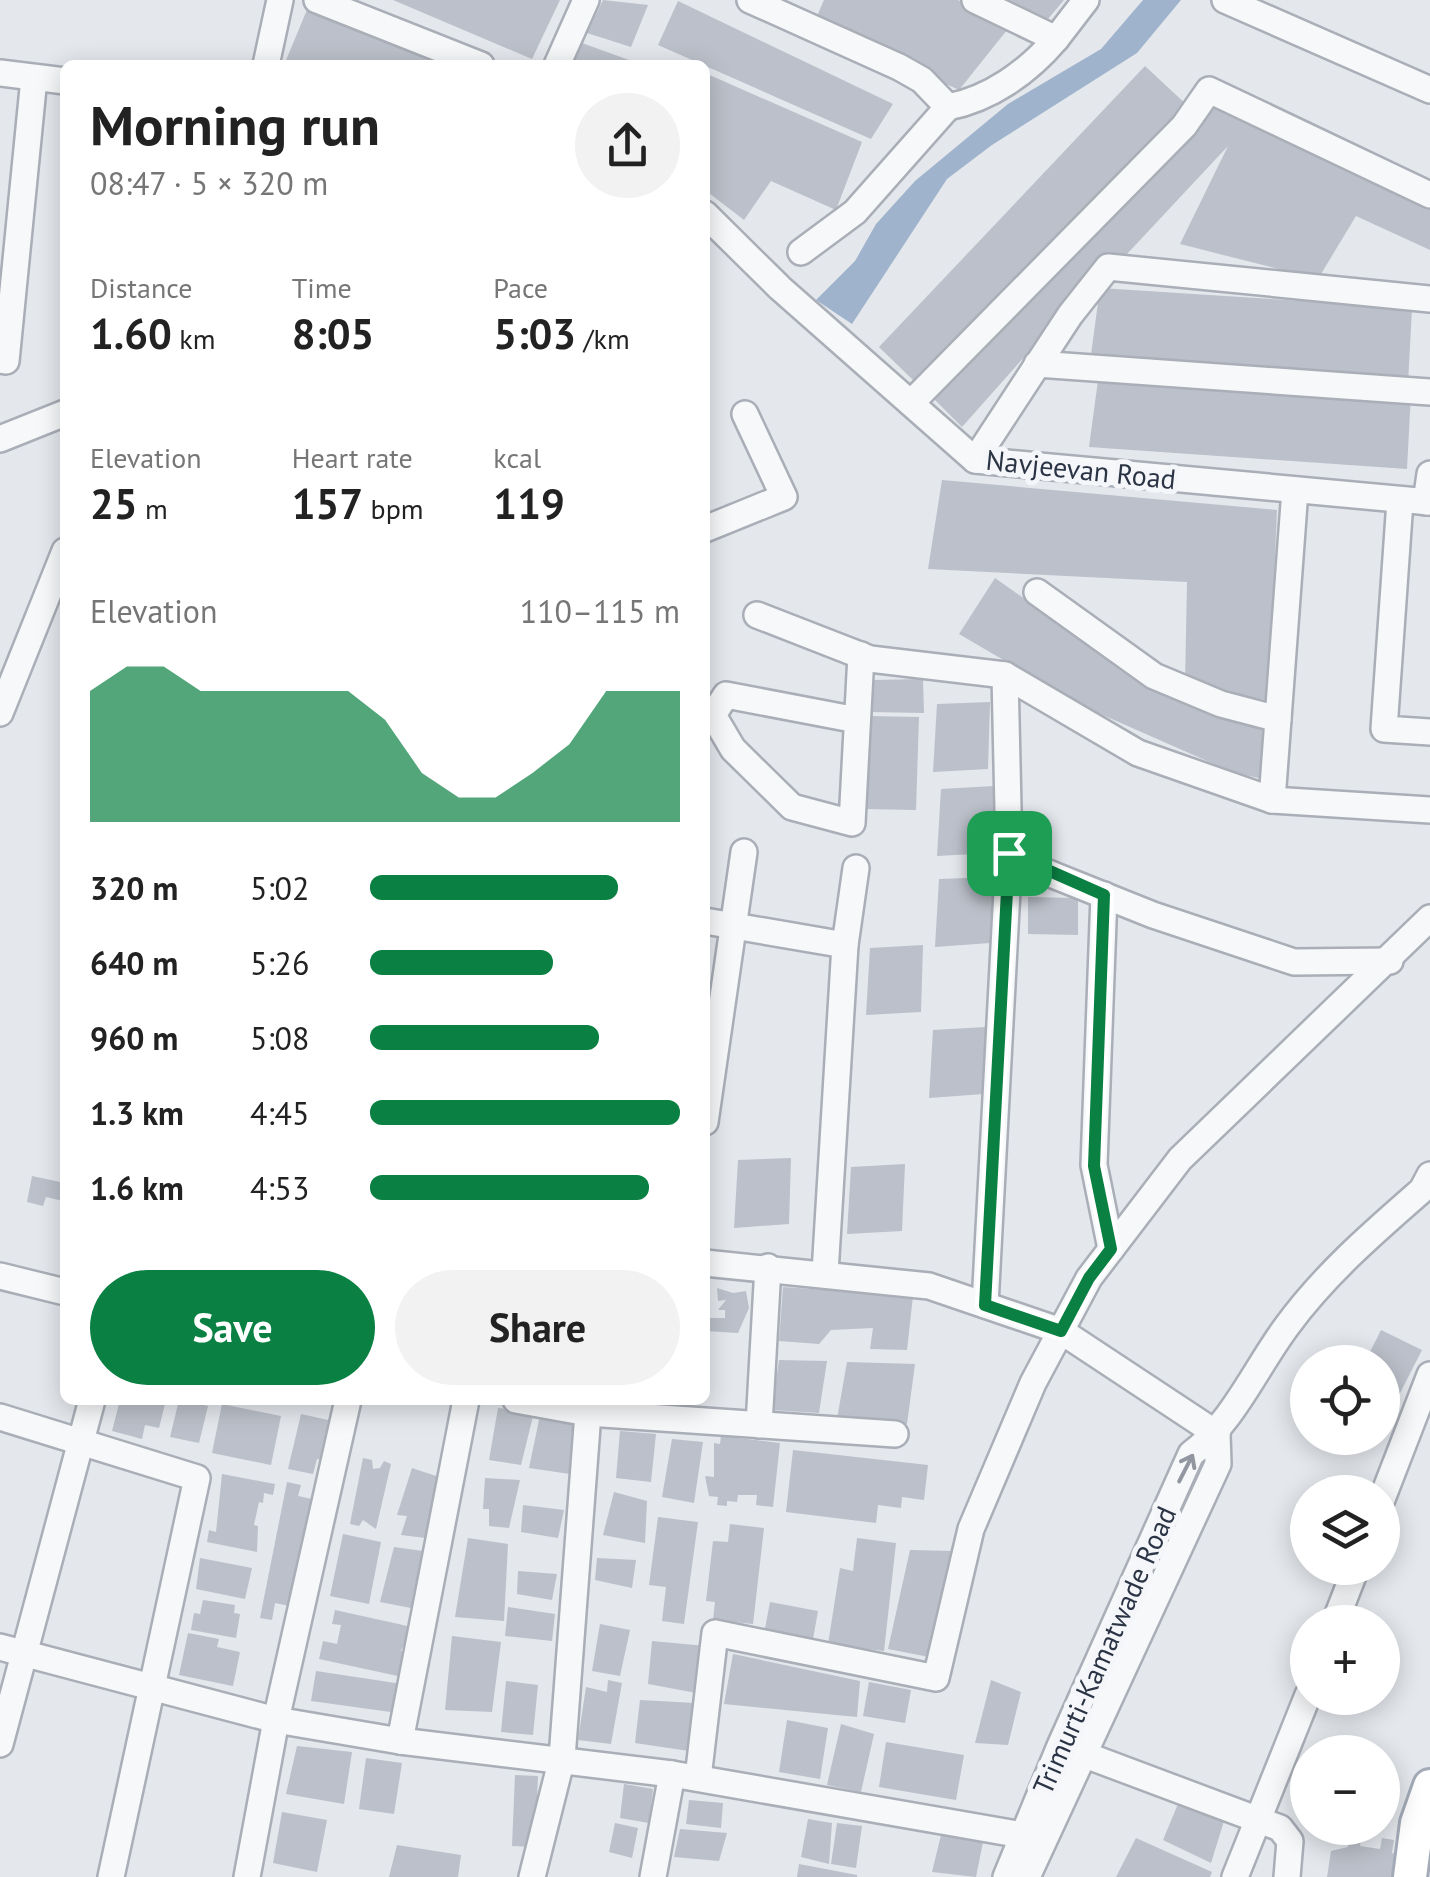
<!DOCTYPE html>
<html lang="en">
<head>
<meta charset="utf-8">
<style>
  body { margin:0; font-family:"PT Sans",sans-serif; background:#f2f2f2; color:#222; height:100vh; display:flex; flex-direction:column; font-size:38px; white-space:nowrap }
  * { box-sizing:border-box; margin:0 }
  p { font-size:32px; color:#767676 }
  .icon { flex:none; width:55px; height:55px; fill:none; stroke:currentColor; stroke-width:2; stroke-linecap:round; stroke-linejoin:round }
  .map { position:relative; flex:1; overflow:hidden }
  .drawer { position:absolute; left:60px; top:60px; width:650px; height:1345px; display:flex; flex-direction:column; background:#fff; border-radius:15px; box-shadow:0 5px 25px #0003 }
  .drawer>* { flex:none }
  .controls { position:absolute; left:1290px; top:1345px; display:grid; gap:20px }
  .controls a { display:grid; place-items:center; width:110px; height:110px; border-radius:50%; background:#fff; box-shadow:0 5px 25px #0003; font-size:50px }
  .pin { position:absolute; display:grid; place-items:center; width:85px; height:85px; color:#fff; margin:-42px; border-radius:20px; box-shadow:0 5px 15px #0006 }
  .round { display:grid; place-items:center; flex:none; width:105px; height:105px; border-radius:52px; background:#f2f2f2 }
  .head { display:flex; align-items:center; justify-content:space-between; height:170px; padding:0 30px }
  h1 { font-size:55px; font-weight:800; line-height:75px }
  .metrics { display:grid; grid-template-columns:repeat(3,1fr); gap:15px; height:170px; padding:10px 30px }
  .metrics div { display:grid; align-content:center }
  .metrics b { font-size:42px; font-weight:800 }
  .metrics small { font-size:28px; font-weight:400 }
  .metrics p { font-size:28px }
  .chart { height:280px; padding:20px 30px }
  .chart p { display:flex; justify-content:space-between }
  .chart svg { width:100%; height:180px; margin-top:10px; fill:#0b8043; opacity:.7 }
  .primary-button { display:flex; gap:20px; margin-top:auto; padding:20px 30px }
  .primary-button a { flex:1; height:115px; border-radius:60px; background:#0b8043; color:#fff; font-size:40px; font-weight:800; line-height:115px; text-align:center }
  .primary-button a+a { background:#f2f2f2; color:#222 }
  ul { padding:0 30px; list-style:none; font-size:32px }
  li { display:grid; grid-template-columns:160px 120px 1fr; align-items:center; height:75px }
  li i { height:25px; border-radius:12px; background:#0b8043 }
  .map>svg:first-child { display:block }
  .water { fill:#9fb4cc }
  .building { fill:#bbc0ca }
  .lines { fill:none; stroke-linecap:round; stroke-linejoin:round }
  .minor-casing { stroke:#a9aeb7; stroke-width:30 }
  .major-casing { stroke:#a3abb8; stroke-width:38 }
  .minor { stroke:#f7f8fa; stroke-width:25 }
  .major { stroke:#fff; stroke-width:32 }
  .oneway { stroke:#9196a0 }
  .route-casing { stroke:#fff; stroke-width:20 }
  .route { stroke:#0b8043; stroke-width:12 }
  .labels { text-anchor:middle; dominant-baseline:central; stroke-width:10; stroke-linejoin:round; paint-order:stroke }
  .street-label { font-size:28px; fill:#2b3445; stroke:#f4f6f9 }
</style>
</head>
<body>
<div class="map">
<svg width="1430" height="1877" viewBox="0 0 1430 1877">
  <rect width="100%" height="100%" fill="#e4e7ec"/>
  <!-- water -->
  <path class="water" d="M 1143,0 L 1181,0 L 1137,53 L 992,145 L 947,179 L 852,324 L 816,300 L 855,261 L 876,224 L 915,181 L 1008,104 L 1101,49 Z"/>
  <!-- building -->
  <g class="building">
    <path d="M 393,0 L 560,0 L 532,59 Z"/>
    <path d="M 603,0 L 648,5 L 631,47 L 587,33 Z"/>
    <path d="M 824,0 L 958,0 L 1011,25 L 959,90 L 814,23 Z"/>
    <path d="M 1009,0 L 1064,0 L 1048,19 Z"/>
    <path d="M 678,1 L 893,104 L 871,139 L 658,45 Z"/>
    <path d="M 309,5 L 461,65 L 284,65 Z"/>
    <path d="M 582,43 L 629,60 L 626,65 L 571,65 Z"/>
    <path d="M 1145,66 L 1189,107 L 915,382 L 879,347 Z"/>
    <path d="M 705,73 L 862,142 L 836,210 L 771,181 L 744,220 L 705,190 Z"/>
    <path d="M 1211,97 L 1430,201 L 1430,250 L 1356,216 L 1318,279 L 1180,244 L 1228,146 L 1127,254 L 1097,275 L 962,427 L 931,396 Z"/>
    <path d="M 1100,288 L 1412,308 L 1408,384 L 1090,362 Z"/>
    <path d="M 1099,373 L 1411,393 L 1407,469 L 1089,447 Z"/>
    <path d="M 942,480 L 1277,510 L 1269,701 L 1185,683 L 1187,582 L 928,569 Z"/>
    <path d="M 995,578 L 1148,686 L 1272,728 L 1259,778 L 1232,772 L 1080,705 L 959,634 Z"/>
    <path d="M 923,679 L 924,713 L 870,712 L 872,680 Z"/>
    <path d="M 990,702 L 988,769 L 933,772 L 937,704 Z"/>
    <path d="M 868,716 L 919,717 L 916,810 L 864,809 Z"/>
    <path d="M 994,786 L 993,853 L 937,856 L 941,789 Z"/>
    <path d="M 993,877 L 990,943 L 935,947 L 939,879 Z"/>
    <path d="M 1028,897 L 1078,898 L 1078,935 L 1028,934 Z"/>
    <path d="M 923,945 L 921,1012 L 866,1015 L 870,948 Z"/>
    <path d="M 986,1027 L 984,1094 L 929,1098 L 933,1030 Z"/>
    <path d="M 791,1158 L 789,1224 L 734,1228 L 738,1160 Z"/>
    <path d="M 905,1164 L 902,1231 L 847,1234 L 851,1167 Z"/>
    <path d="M 32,1176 L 65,1183 L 65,1215 L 60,1214 L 63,1201 L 46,1197 L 43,1206 L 27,1202 Z"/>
    <path d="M 783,1287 L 913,1296 L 907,1350 L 870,1349 L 873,1328 L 831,1330 L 819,1344 L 779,1341 Z"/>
    <path d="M 717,1288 L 733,1293 L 746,1291 L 749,1308 L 738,1333 L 705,1331 L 705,1299 L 710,1318 L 725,1318 L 725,1310 L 718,1310 L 726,1300 L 718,1301 Z"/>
    <path d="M 1381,1330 L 1422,1350 L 1398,1397 L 1382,1389 L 1382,1362 L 1365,1362 Z"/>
    <path d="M 779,1360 L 827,1361 L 819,1413 L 772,1410 Z"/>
    <path d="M 847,1362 L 915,1364 L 907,1424 L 837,1419 Z"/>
    <path d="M 120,1400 L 166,1400 L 159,1428 L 145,1425 L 142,1439 L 112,1431 Z"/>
    <path d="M 179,1400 L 208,1406 L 199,1443 L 170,1437 Z"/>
    <path d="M 222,1404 L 281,1416 L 271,1465 L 212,1453 Z"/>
    <path d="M 498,1408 L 534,1412 L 521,1465 L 489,1460 Z"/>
    <path d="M 301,1414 L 328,1420 L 325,1460 L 317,1459 L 313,1474 L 288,1469 Z"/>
    <path d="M 540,1415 L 580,1421 L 570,1474 L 529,1468 Z"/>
    <path d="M 620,1431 L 656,1434 L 651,1482 L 616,1478 Z"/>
    <path d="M 721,1436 L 780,1443 L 773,1507 L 756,1505 L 757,1495 L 738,1495 L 737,1502 L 727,1501 L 727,1506 L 717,1505 L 718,1497 L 709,1496 L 705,1476 L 714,1477 L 714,1443 L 720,1444 Z"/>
    <path d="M 672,1439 L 703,1442 L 694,1503 L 662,1497 Z"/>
    <path d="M 793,1450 L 928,1465 L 924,1500 L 902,1497 L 901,1508 L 878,1505 L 876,1523 L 786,1512 Z"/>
    <path d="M 363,1458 L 372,1460 L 373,1469 L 380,1468 L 384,1461 L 391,1464 L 376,1529 L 363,1520 L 359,1526 L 350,1524 Z"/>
    <path d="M 412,1468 L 442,1478 L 434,1539 L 401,1535 L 407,1516 L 397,1515 Z"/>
    <path d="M 222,1474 L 275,1484 L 273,1495 L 264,1493 L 263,1503 L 259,1502 L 254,1525 L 258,1526 L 257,1552 L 207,1542 L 209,1530 L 216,1532 Z"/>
    <path d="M 485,1478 L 520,1480 L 509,1528 L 489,1526 L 489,1509 L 483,1509 Z"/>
    <path d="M 287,1482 L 301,1485 L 298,1496 L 312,1499 L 290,1606 L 275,1603 L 272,1620 L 260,1618 Z"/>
    <path d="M 614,1492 L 647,1501 L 645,1543 L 603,1535 Z"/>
    <path d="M 523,1505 L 564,1510 L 558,1538 L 521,1532 Z"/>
    <path d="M 658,1517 L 698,1522 L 684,1624 L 662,1621 L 666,1587 L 649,1585 Z"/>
    <path d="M 730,1524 L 764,1528 L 753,1624 L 713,1620 L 715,1602 L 706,1601 L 713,1541 L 728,1542 Z"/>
    <path d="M 343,1534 L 381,1542 L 369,1604 L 330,1596 Z"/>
    <path d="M 468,1538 L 508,1544 L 504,1621 L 455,1617 Z"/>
    <path d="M 857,1538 L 896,1543 L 884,1651 L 828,1644 L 840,1568 L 853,1571 Z"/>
    <path d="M 394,1547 L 430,1552 L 421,1610 L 380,1602 Z"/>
    <path d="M 910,1550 L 953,1551 L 934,1658 L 888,1649 Z"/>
    <path d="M 200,1558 L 252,1568 L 245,1599 L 196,1589 Z"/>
    <path d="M 597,1558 L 636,1560 L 632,1588 L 595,1580 Z"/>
    <path d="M 518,1571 L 557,1574 L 552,1600 L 517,1594 Z"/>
    <path d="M 203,1600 L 235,1605 L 234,1613 L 240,1614 L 236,1638 L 191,1630 L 194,1613 L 200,1614 Z"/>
    <path d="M 770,1602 L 818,1611 L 813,1639 L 764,1634 Z"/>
    <path d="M 508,1607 L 555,1614 L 552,1641 L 505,1636 Z"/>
    <path d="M 335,1610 L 412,1627 L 401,1651 L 412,1653 L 407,1678 L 319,1659 L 323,1641 L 337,1644 L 341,1625 L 332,1624 Z"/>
    <path d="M 600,1624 L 630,1630 L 620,1676 L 592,1671 Z"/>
    <path d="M 188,1633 L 219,1639 L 217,1647 L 240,1652 L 233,1686 L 179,1675 Z"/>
    <path d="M 452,1636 L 501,1642 L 492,1712 L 445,1710 Z"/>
    <path d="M 652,1641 L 706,1646 L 702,1694 L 648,1684 Z"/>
    <path d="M 733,1654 L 860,1681 L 857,1717 L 724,1704 Z"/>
    <path d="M 316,1671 L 402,1684 L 398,1713 L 311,1701 Z"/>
    <path d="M 608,1680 L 622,1683 L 611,1744 L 578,1740 L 586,1687 L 607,1692 Z"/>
    <path d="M 991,1680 L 1021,1692 L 1008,1745 L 975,1743 Z"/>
    <path d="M 506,1681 L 538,1685 L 533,1735 L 501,1732 Z"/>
    <path d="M 869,1682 L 911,1690 L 905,1723 L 863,1716 Z"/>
    <path d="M 640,1700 L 695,1703 L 689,1751 L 635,1743 Z"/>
    <path d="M 787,1720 L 828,1728 L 820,1779 L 779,1772 Z"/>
    <path d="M 841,1724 L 874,1734 L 861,1792 L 827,1785 Z"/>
    <path d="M 886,1742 L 964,1755 L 956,1800 L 879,1787 Z"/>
    <path d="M 297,1746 L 352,1752 L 344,1804 L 286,1794 Z"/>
    <path d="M 366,1758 L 402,1763 L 394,1814 L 359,1809 Z"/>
    <path d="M 515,1775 L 538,1776 L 537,1802 L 541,1803 L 535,1847 L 512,1846 Z"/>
    <path d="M 624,1784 L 653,1789 L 649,1823 L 620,1818 Z"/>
    <path d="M 689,1800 L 723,1803 L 721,1828 L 686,1824 Z"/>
    <path d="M 1178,1804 L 1224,1821 L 1211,1863 L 1163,1840 Z"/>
    <path d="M 282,1812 L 327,1820 L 317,1872 L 273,1863 Z"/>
    <path d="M 808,1819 L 832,1823 L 829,1864 L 801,1857 Z"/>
    <path d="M 615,1823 L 638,1828 L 632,1858 L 609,1852 Z"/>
    <path d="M 837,1823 L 862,1826 L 856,1868 L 831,1864 Z"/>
    <path d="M 680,1829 L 727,1833 L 719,1861 L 674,1857 Z"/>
    <path d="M 942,1831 L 983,1842 L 976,1877 L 932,1872 Z"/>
    <path d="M 1351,1833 L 1362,1835 L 1360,1846 L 1380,1849 L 1382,1838 L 1394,1840 L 1392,1853 L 1405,1855 L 1402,1877 L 1327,1877 L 1331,1851 L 1348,1847 Z"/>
    <path d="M 1136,1838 L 1212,1872 L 1210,1877 L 1116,1877 Z"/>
    <path d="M 397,1845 L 461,1855 L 458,1877 L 389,1877 Z"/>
    <path d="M 799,1864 L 857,1875 L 857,1877 L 797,1877 Z"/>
  </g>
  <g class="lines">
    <!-- minor casing -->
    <g class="minor-casing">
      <g id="minor">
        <path d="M 317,0 L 481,65"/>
        <path d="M 750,0 L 899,67 L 922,80 L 948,107 L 855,212 L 801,252"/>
        <path d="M 975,0 L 1056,39 L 1086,0"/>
        <path d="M 1225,0 L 1430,90"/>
        <path d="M 266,65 L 280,0"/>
        <path d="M 557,65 L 586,0"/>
        <path d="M 0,73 L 65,81"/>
        <path d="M 948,107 C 990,99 1028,72 1056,39"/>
        <path d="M 705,214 L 780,288 L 975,460 L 1430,502"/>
        <path d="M 0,360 L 6,361 L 34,78"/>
        <path d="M 1037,364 L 1430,392"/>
        <path d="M 911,403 L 1184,126 L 1209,90 L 1430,195"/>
        <path d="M 0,439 L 65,413"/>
        <path d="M 975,460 L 1070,315 L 1108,267 L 1430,299"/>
        <path d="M 1295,490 L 1272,800 L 1430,810"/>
        <path d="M 1400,501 L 1384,729 L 1430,732"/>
        <path d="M 1426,502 L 1430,474"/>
        <path d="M 705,529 L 784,497 L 745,414"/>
        <path d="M 1037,592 L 1154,676 L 1221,704 L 1278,719"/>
        <path d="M 757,615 L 870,659 L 1005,675 L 1009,853 L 1023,863 L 1153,915 L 1294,962 L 1390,961"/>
        <path d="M 1005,675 L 1138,753 L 1272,800"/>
        <path d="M 0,713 L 65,551"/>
        <path d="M 857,720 L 726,695 L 713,715 L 733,749 L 792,807 L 852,823 L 861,655"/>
        <path d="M 1104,895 L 1094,1165 L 1111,1249"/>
        <path d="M 705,921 L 845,945"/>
        <path d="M 705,1122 L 744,852"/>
        <path d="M 705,1263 L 929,1286 L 1061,1331 L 1217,1434"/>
        <path d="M 825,1273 L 845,945 L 856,868"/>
        <path d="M 0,1276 L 65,1292"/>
        <path d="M 985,1305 L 1009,853"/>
        <path d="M 516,1400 L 588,1413 L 895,1434"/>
        <path d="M 0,1417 L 197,1478 L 111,1877"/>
        <path d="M 759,1425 L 768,1267"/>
        <path d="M 1382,1499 L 1430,1375"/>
        <path d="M 1335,1622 L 1356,1568"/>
        <path d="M 0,1647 L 276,1720 L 400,1741 L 672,1774 L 1022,1835 L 1040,1843"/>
        <path d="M 400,1741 L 466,1400"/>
        <path d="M 0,1744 L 92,1400"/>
        <path d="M 1080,1753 L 1280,1828 L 1290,1841 L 1287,1877"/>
        <path d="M 698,1778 L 715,1633 L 936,1678 L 971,1529 L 1033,1383 L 1089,1278 L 1180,1159 L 1430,918"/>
        <path d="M 247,1877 L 276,1720 L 348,1400"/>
        <path d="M 532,1877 L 562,1758 L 588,1413"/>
        <path d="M 653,1877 L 672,1774"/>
        <path d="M 1006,1877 L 1060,1746 L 1191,1454 C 1234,1421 1255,1369 1287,1326 C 1325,1274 1374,1232 1422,1190 L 1430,1175"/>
        <path d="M 1027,1877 L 1218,1464 L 1217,1434"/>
        <path d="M 1235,1877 L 1308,1695"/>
      </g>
    </g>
    <!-- major casing -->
    <g class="major-casing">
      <path id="major" d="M 1410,1877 L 1417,1823 L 1430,1786"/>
    </g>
    <!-- minor -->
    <use href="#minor" class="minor"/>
    <!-- major -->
    <use href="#major" class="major"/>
  </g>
  <!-- one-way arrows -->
  <defs><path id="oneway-shaft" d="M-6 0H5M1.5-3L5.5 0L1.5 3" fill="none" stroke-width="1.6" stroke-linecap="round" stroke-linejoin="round" transform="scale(2.5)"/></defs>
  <use class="oneway" href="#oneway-shaft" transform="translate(1186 1468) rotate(-63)"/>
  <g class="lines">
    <!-- route casing -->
    <g class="route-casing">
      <path id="route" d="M 1009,853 L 1104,895 L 1094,1166 L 1111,1249 L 1089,1278 L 1061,1331 L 985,1305 Z"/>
    </g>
    <!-- route -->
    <use href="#route" class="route"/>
  </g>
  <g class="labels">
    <!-- street labels -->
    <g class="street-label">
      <text transform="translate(1081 469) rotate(6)">Navjeevan Road</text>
      <text transform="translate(1104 1650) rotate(-66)">Trimurti-Kamatwade Road</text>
    </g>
  </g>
</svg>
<div class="controls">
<a><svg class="icon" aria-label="locate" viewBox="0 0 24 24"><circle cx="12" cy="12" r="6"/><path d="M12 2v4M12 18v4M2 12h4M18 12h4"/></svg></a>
<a><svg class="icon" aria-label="layers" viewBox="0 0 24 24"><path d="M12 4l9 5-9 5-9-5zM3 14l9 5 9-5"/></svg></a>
<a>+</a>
<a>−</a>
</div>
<div class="pin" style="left:1009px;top:853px;background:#1e9e55"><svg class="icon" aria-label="arrive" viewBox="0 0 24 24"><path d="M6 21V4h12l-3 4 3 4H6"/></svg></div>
<section class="drawer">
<div class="head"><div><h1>Morning run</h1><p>08:47 · 5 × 320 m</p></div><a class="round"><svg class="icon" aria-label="share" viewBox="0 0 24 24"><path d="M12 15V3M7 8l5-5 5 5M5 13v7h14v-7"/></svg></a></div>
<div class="metrics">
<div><p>Distance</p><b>1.60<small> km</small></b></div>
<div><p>Time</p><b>8:05</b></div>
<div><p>Pace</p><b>5:03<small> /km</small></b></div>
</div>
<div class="metrics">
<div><p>Elevation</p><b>25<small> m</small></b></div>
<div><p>Heart rate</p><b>157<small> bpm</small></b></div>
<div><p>kcal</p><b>119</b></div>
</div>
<div class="chart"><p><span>Elevation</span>110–115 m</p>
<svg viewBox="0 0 160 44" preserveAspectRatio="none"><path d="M0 44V12L10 6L20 6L30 12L40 12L50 12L60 12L70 12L80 19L90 32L100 38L110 38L120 32L130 25L140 12L150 12L160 12V44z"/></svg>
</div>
<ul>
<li><b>320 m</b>5:02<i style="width:80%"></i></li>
<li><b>640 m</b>5:26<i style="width:59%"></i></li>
<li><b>960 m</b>5:08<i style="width:74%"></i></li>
<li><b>1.3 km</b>4:45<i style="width:100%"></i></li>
<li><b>1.6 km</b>4:53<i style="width:90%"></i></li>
</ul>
<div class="primary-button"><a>Save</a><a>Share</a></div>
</section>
</div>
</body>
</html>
